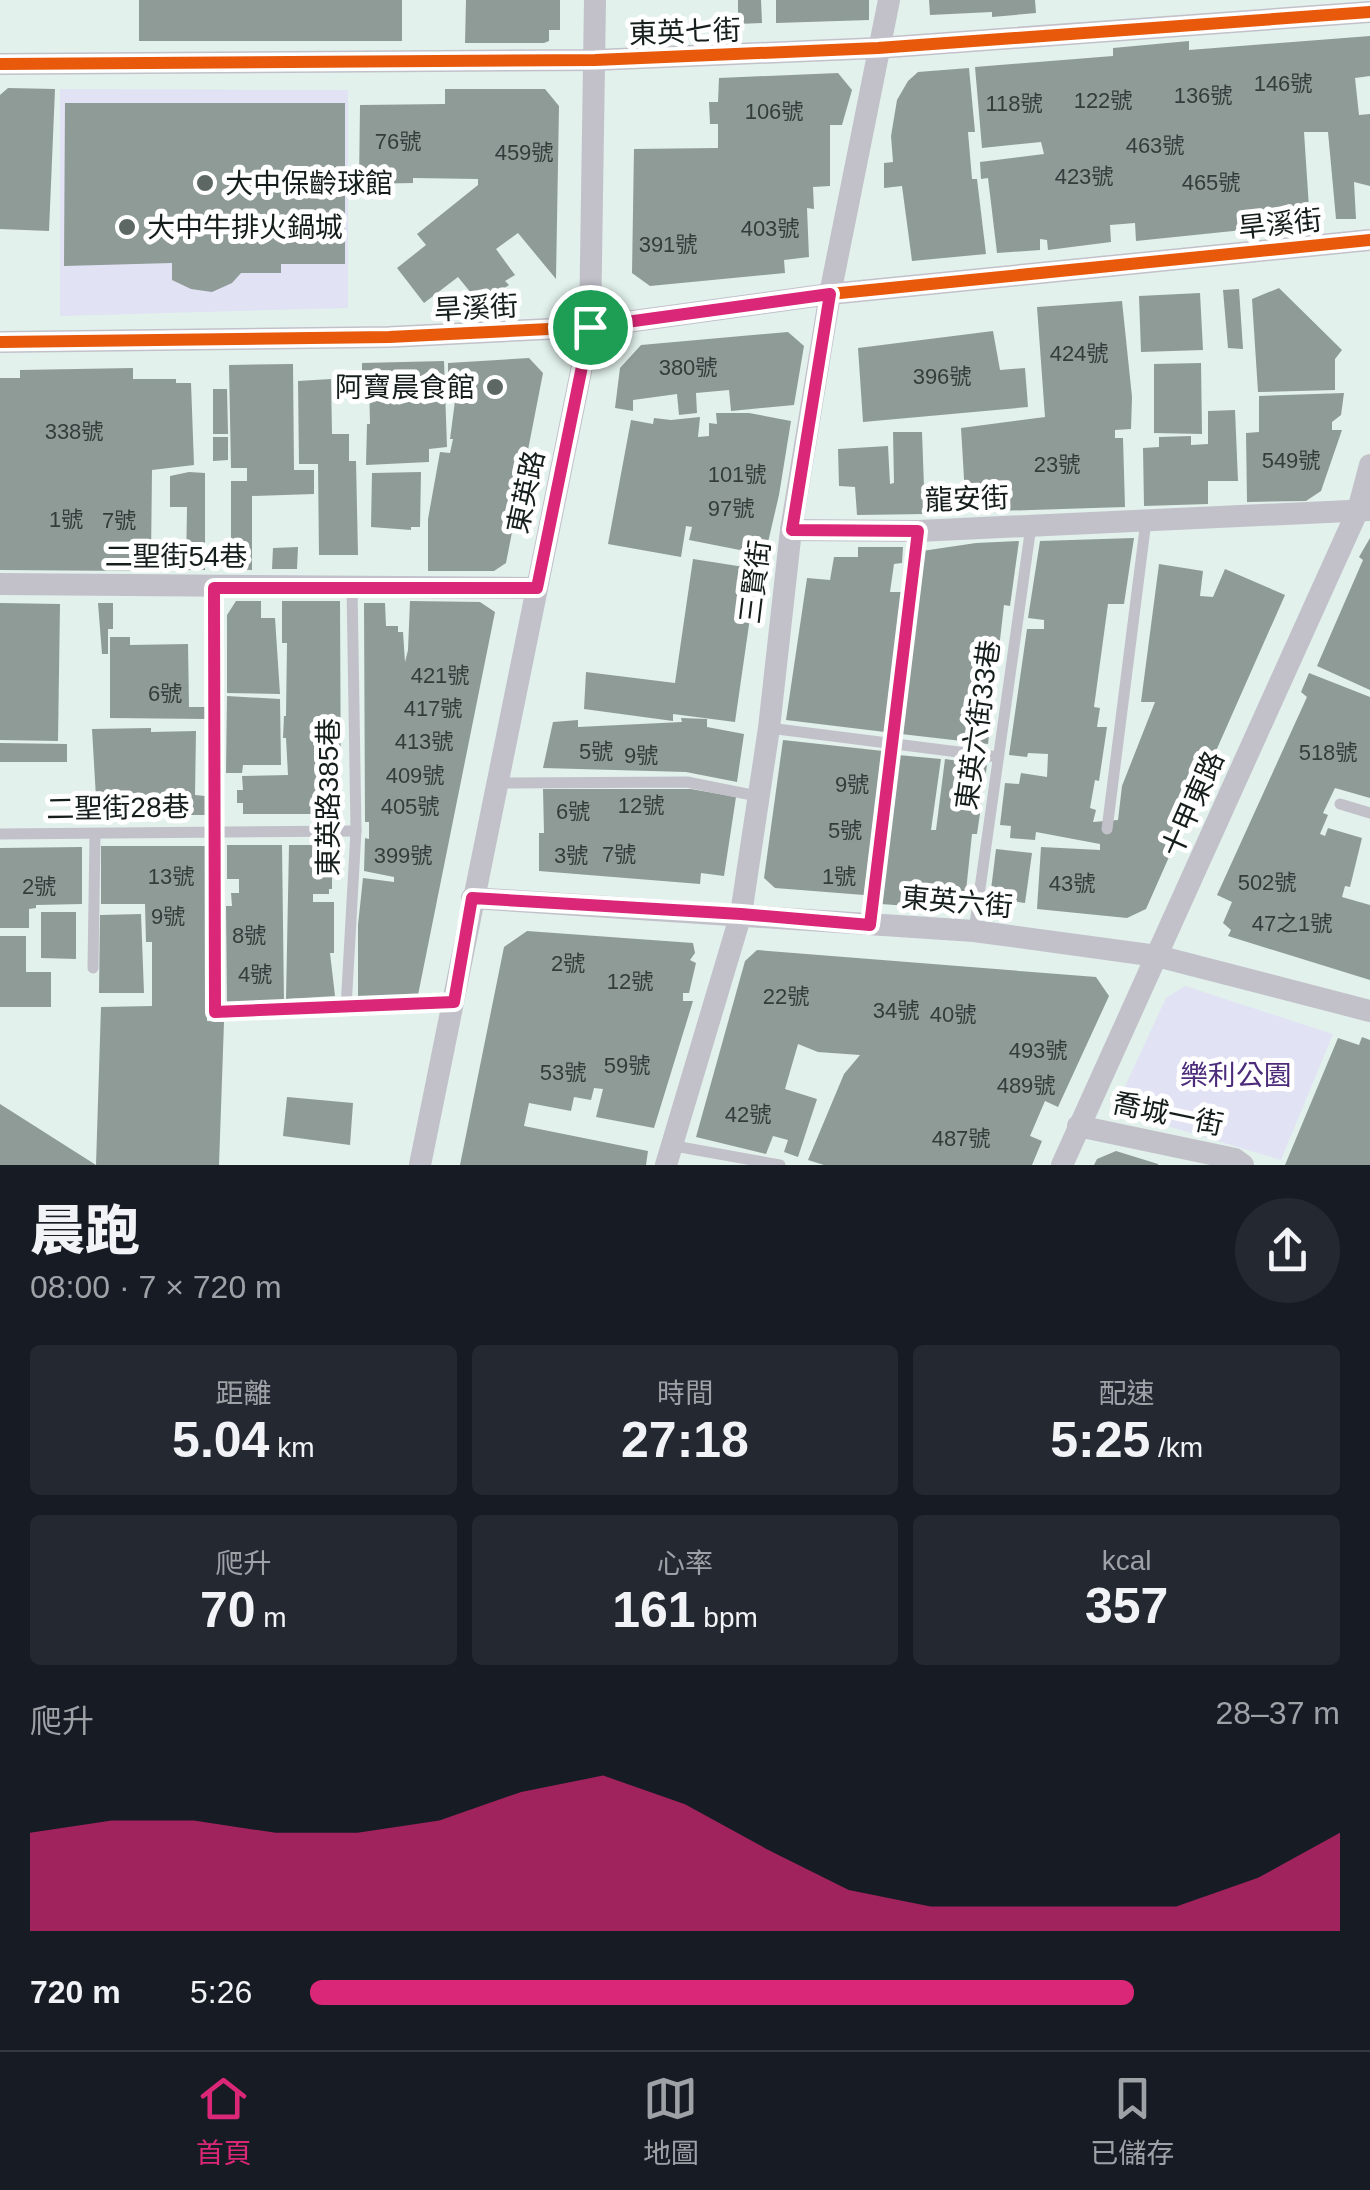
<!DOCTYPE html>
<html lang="zh-TW">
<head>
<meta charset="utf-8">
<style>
  body { margin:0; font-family:Arial,"Noto Sans TC",sans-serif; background:#242831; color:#f1f3f6; height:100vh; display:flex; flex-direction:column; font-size:38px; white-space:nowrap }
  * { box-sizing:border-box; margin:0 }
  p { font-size:32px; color:#9ea1a6 }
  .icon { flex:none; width:55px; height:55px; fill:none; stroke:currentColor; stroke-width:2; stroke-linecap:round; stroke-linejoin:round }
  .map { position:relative; height:1165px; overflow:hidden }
  .sheet { display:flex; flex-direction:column; background:#171b24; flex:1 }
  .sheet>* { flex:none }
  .pin { position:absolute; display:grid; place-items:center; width:85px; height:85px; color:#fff; margin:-42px; border:5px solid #fff; border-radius:50%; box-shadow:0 2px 10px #0007 }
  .round { display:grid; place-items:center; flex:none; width:105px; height:105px; border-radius:52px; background:#242831 }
  .overview { display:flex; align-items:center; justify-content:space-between; height:170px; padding:0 30px }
  h1 { font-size:55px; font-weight:800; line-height:75px }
  .figures { display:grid; grid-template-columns:repeat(3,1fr); gap:15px; height:170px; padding:10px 30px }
  .figures div { display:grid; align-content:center; border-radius:10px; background:#242831; text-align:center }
  .figures b { font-size:50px; font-weight:800 }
  .figures small { font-size:28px; font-weight:400 }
  .figures p { font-size:28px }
  .chart { height:280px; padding:20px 30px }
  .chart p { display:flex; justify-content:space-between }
  .chart svg { width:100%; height:180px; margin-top:10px; fill:#db2777; opacity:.7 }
  ul { padding:0 30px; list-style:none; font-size:32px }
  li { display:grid; grid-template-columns:160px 120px 1fr; align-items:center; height:75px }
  li i { height:25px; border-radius:12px; background:#db2777 }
  .tab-bar { display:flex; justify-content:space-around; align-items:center; height:140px; border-top:2px solid #363941; background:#171b24; font-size:28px; color:#9ea1a6 }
  .tab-bar a { display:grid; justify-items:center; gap:5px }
  .tab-bar .current { color:#db2777 }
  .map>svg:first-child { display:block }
  .green { fill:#e1e2f4 }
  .building { fill:#8f9b97 }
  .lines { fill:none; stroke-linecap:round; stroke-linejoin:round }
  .service { stroke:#c2c1ca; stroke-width:11 }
  .minor { stroke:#c2c1ca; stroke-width:22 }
  .cycleway-casing { stroke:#fff; stroke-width:19 }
  .cycleway { stroke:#e8590c; stroke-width:12 }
  .route-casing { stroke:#fff; stroke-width:20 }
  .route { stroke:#db2777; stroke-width:12 }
  .poi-dot { fill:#5d6865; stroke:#fff; stroke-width:4 }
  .labels { text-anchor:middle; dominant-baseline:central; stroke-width:10; stroke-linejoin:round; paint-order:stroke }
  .number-label { font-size:22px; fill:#343d3b }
  .street-label { font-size:28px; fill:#151e1c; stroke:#fff }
  .poi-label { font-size:28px; fill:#151e1c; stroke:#fff; text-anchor:start }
  .park-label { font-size:28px; fill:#4b2b7a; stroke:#fff }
</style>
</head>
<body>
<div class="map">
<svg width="1370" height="1165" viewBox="0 0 1370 1165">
  <rect width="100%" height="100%" fill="#e2f1ec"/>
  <!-- green -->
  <g class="green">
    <path d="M 60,89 L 348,90 L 348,308 L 60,316 Z"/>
    <path d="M 1185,986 L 1333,1034 L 1281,1160 L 1134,1116 L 1121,1095 L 1166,998 Z"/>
  </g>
  <!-- building -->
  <g class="building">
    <rect x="139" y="0" width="263" height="41"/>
    <path d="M 466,0 L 560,0 L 560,30 L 549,30 L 549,41 L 544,43 L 465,43 Z"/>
    <path d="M 738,0 L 761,0 L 762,23 L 738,24 Z"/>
    <path d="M 776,0 L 869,0 L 869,20 L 776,23 Z"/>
    <path d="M 929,0 L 1035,0 L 1036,13 L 992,17 L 992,12 L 930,15 Z"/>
    <path d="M 1370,36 L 1370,76 L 1355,78 L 1359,115 L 1370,114 L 1370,186 L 1354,182 L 1356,219 L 1336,219 L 1328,132 L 1304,132 L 1310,223 L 1136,241 L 1135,223 L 1110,225 L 1111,242 L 1048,250 L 1047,240 L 1040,239 L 1040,250 L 997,253 L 988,178 L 981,179 L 980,162 L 1044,154 L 1041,142 L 982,148 L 975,67 L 1113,56 L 1113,48 L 1189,41 L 1189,50 Z"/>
    <path d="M 969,68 L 975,132 L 968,132 L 972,179 L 977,179 L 986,254 L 912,261 L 902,186 L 884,188 L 884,163 L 893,162 L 891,136 L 897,100 L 908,81 L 918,72 Z"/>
    <path d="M 838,73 L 852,90 L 842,125 L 830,125 L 830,186 L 813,187 L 814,209 L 807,208 L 809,257 L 784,260 L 785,273 L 650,286 L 632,273 L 634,149 L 718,148 L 718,124 L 710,124 L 709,102 L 718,102 L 719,78 Z"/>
    <path d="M 8,88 L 55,89 L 49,231 L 0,229 L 0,95 Z"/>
    <path d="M 445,89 L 545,89 L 559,106 L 556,279 L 518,233 L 496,249 L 515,275 L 505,281 L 509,285 L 488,299 L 484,294 L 476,299 L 458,277 L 424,303 L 397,268 L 426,245 L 417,234 L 478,185 L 478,179 L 413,178 L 413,183 L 359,184 L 360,105 L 445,104 Z"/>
    <path d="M 65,103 L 345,103 L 345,264 L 281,264 L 281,273 L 241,273 L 232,283 L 212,292 L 191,289 L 172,280 L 172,263 L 64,266 Z"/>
    <path d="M 1279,288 L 1342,350 L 1335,359 L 1335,390 L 1258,392 L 1252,299 Z"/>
    <path d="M 1239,289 L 1243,349 L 1228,348 L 1223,290 Z"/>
    <path d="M 1200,293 L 1203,350 L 1141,352 L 1139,296 Z"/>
    <path d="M 1122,301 L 1132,397 L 1131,429 L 1115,430 L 1115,438 L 1123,438 L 1125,507 L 966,512 L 961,428 L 1045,417 L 1037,307 Z"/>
    <path d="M 993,331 L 1000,370 L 1025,368 L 1028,407 L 863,422 L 858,348 Z"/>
    <path d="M 788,332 L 804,346 L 794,405 L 731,411 L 729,390 L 696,393 L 697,413 L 679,415 L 677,394 L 633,400 L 633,411 L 615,408 L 620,368 L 641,345 Z"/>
    <path d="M 529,358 L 543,373 L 506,563 L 494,571 L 428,571 L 428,519 L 440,452 L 450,453 L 453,439 L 450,439 L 455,401 L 448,400 L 448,363 Z"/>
    <path d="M 444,361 L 447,447 L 429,449 L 429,462 L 366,465 L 367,424 L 370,424 L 369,380 L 362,381 L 362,363 Z"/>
    <path d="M 1201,363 L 1202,434 L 1154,433 L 1154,364 Z"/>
    <path d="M 293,364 L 294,470 L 314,470 L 314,494 L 252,496 L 252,570 L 231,569 L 231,481 L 247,481 L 247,468 L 231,468 L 229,365 Z"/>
    <path d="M 133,368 L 133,379 L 176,379 L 176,383 L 191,383 L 194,465 L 152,470 L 151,559 L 130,558 L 131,571 L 0,570 L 0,378 L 20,378 L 20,370 Z"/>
    <path d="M 331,379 L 332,434 L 349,434 L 349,461 L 356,461 L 358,555 L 319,555 L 318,464 L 299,464 L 298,381 Z"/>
    <path d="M 213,389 L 227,389 L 228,434 L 213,434 Z"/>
    <path d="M 1344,393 L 1341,415 L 1332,422 L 1332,430 L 1342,430 L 1321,491 L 1306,501 L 1247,502 L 1246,433 L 1259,432 L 1259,396 Z"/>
    <path d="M 1235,410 L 1238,481 L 1208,481 L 1208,504 L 1144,506 L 1143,448 L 1159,447 L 1159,437 L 1191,436 L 1191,445 L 1208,444 L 1208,411 Z"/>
    <path d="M 716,413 L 749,413 L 791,421 L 779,495 L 765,555 L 689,540 L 692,527 L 686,526 L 681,557 L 608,544 L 631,420 L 653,424 L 654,418 L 671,420 L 700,417 L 698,437 L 709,436 L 709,423 L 717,424 Z"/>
    <path d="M 893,432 L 922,432 L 925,514 L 857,515 L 855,487 L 839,486 L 838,449 L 888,446 L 890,484 L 894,483 Z"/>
    <path d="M 213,437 L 228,437 L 228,460 L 213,461 Z"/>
    <path d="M 189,472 L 205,473 L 205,570 L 186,570 L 187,507 L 170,507 L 170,476 Z"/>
    <path d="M 421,472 L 420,527 L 411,527 L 411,530 L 371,527 L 372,473 Z"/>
    <path d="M 1134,538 L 1124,604 L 1108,604 L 1094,707 L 1100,708 L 1097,727 L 1107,727 L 1099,781 L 1095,780 L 1090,808 L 1096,810 L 1093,822 L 1118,820 L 1122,786 L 1155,702 L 1141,702 L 1159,564 L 1203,571 L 1200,596 L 1213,597 L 1225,569 L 1285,595 L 1146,909 L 1127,918 L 1037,909 L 1041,847 L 1100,850 L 1100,844 L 1036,832 L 1035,840 L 1010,838 L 1011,826 L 1000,825 L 1005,783 L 1019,784 L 1021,773 L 1047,777 L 1048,754 L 1028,753 L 1027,757 L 1009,755 L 1027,629 L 1044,629 L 1044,620 L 1028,618 L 1040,541 Z"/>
    <path d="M 1370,538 L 1370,690 L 1317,666 L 1363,560 L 1359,557 Z"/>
    <path d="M 1019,541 L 1010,606 L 1004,605 L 988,744 L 901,734 L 922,551 L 976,543 Z"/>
    <path d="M 298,547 L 297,569 L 272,569 L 273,548 Z"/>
    <path d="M 858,547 L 903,547 L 902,563 L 894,564 L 890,592 L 902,592 L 885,732 L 786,720 L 807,578 L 830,580 L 834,557 L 858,557 Z"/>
    <path d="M 693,559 L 757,569 L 735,722 L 673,714 L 673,721 L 584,709 L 586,672 L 675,683 Z"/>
    <path d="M 236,601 L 261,601 L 261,618 L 275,618 L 280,694 L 227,693 L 227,615 Z"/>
    <path d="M 282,601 L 340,601 L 341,814 L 243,814 L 243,803 L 237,803 L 237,790 L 243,790 L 242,776 L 288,775 L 286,738 L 283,738 L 284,716 L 286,716 L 287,643 L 282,643 Z"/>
    <path d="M 410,601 L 480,602 L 495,612 L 417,1000 L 358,1000 L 358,925 L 363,878 L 394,882 L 394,877 L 364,871 L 365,838 L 369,839 L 369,822 L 365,822 L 364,603 L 385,603 L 386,626 L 398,626 L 398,632 L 403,632 L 405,662 L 408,650 Z"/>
    <path d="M 0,603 L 60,604 L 58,741 L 0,740 Z"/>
    <path d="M 98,603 L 113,603 L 113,629 L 108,629 L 108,654 L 102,654 Z"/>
    <path d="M 110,637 L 130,637 L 130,645 L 188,644 L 189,707 L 206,707 L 206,719 L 110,718 Z"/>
    <path d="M 1309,673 L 1370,697 L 1370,798 L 1335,788 L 1323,813 L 1328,815 L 1320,834 L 1325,836 L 1328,828 L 1362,838 L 1350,887 L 1345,886 L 1342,897 L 1370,905 L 1370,980 L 1228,936 L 1231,930 L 1223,923 L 1232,902 L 1217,895 L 1307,697 L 1301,692 Z"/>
    <path d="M 227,696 L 280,699 L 281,765 L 243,765 L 242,773 L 226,773 Z"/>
    <path d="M 681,718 L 707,719 L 707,727 L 744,734 L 737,782 L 686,772 L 543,768 L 553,722 L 578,720 L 578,727 L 682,722 Z"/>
    <path d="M 151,728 L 151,732 L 196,731 L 195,795 L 205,796 L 205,815 L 97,815 L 92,729 Z"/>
    <path d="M 783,740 L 883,751 L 864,895 L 775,888 L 764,878 Z"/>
    <path d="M 0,743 L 67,744 L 67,762 L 0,762 Z"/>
    <path d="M 898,755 L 941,759 L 931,830 L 936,830 L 945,759 L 987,765 L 977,834 L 972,834 L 964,910 L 881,904 Z"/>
    <path d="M 543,789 L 691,789 L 736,797 L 724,876 L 701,873 L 700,884 L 539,871 L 539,833 L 544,833 Z"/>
    <path d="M 227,845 L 282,845 L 284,1003 L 227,1004 L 226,906 L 232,906 L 231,893 L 239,893 L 239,879 L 227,879 Z"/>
    <path d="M 289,845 L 341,845 L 341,855 L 332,855 L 332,889 L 329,889 L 329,894 L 313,894 L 313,902 L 334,902 L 334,953 L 330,953 L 335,996 L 286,999 Z"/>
    <path d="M 101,846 L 206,846 L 207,1021 L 224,1022 L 219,1165 L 0,1165 L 0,1104 L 96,1165 L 101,1007 L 152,1006 L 152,942 L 146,942 L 145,904 L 101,904 Z"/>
    <path d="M 82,847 L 82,904 L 36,905 L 36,908 L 29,909 L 29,928 L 0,928 L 0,848 Z"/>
    <path d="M 996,849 L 1032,853 L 1025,903 L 990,898 Z"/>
    <path d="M 41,912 L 76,912 L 76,959 L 41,958 Z"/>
    <path d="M 141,914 L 144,993 L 99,993 L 100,915 Z"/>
    <path d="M 527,931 L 693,943 L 695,953 L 690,960 L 696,963 L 689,993 L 683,993 L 683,1001 L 693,1001 L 654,1128 L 596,1117 L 603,1089 L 594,1088 L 591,1100 L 574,1097 L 571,1111 L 529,1103 L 524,1126 L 648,1151 L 646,1165 L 460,1165 L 504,947 Z"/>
    <path d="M 0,936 L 26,936 L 26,972 L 51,972 L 51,1007 L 0,1007 Z"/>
    <path d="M 757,950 L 1096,977 L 1109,996 L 1058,1107 L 1045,1101 L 1030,1136 L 1042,1141 L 1032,1165 L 824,1165 L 808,1160 L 844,1074 L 860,1055 L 818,1052 L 798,1044 L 785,1089 L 817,1099 L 798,1157 L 784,1152 L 788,1140 L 773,1136 L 766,1154 L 696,1137 L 745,961 Z"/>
    <path d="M 1362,1037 L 1370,1040 L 1370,1165 L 1285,1165 L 1338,1038 L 1359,1045 Z"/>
    <path d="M 287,1097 L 353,1103 L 350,1145 L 283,1136 Z"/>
    <path d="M 1116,1151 L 1158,1164 L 1158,1165 L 1094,1165 L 1097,1159 Z"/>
  </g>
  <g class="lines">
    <!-- service -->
    <g class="service">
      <path d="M 214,588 L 215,1012 L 454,1002"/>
      <path d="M 769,728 L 998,757"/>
      <path d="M 498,783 L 687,782 L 757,796"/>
      <path d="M 1340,804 L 1370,813"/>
      <path d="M 1107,829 L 1146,521"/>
      <path d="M 0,834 L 356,831"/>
      <path d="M 870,924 L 918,531"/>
      <path d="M 974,931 L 1031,526"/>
      <path d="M 93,968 L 95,834"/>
      <path d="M 346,1008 L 356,831 L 352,586"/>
      <path d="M 669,1145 L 780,1165"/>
    </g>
    <!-- minor -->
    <g class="minor">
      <path d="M 0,64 L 595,60 L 878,48 L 1370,12"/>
      <path d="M 0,342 L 389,337 L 590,327 L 830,294 L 1370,240"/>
      <path d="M 791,530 L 918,531 L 1370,510"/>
      <path d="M 0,584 L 537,588"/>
      <path d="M 472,898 L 974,931 L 1157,956 L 1370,1011"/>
      <path d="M 1078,1126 L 1235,1159 L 1243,1165"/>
      <path d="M 420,1165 L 590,327 L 595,0"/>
      <path d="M 666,1165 L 741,914 L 769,728 L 791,530 L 830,294 L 889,0"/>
      <path d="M 1062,1165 L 1358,510 L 1370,465"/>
    </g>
    <!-- cycleway casing -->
    <g class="cycleway-casing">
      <g id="cycleway">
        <path d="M 0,64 L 595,60 L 878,48 L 1370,12"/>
        <path d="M 0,342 L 389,337 L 590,327 L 830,294 L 1370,240"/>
      </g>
    </g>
    <!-- cycleway -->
    <use href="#cycleway" class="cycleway"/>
  </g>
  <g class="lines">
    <!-- route casing -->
    <g class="route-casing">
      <path id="route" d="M 830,294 L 792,530 L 918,531 L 870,925 L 741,914 L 472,898 L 454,1002 L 215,1012 L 214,588 L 537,588 L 590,327 Z"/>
    </g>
    <!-- route -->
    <use href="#route" class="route"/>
  </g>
  <!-- markers -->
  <g class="poi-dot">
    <circle cx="205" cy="183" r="10"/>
    <circle cx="127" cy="227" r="10"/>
    <circle cx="495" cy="387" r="10"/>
  </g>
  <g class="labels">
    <!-- number labels -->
    <g class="number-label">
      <text x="1283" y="83">146號</text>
      <text x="1203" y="95">136號</text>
      <text x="1103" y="100">122號</text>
      <text x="1014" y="103">118號</text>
      <text x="774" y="111">106號</text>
      <text x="398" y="141">76號</text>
      <text x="1155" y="145">463號</text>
      <text x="524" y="152">459號</text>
      <text x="1084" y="176">423號</text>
      <text x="1211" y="182">465號</text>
      <text x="770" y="228">403號</text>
      <text x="668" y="244">391號</text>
      <text x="1079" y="353">424號</text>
      <text x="688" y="367">380號</text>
      <text x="942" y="376">396號</text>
      <text x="74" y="431">338號</text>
      <text x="1291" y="460">549號</text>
      <text x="1057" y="464">23號</text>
      <text x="737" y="474">101號</text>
      <text x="731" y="508">97號</text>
      <text x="66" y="519">1號</text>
      <text x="119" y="520">7號</text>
      <text x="440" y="675">421號</text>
      <text x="165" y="693">6號</text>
      <text x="433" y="708">417號</text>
      <text x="424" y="741">413號</text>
      <text x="596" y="751">5號</text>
      <text x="1328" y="752">518號</text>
      <text x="641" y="755">9號</text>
      <text x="415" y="775">409號</text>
      <text x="852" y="784">9號</text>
      <text x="641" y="805">12號</text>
      <text x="410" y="806">405號</text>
      <text x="573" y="811">6號</text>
      <text x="845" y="830">5號</text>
      <text x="619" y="854">7號</text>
      <text x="403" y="855">399號</text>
      <text x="571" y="855">3號</text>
      <text x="171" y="876">13號</text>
      <text x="839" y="876">1號</text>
      <text x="1267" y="882">502號</text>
      <text x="1072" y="883">43號</text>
      <text x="39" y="886">2號</text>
      <text x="168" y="916">9號</text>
      <text x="1292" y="923">47之1號</text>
      <text x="249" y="935">8號</text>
      <text x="568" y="963">2號</text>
      <text x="255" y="974">4號</text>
      <text x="630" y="981">12號</text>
      <text x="786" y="996">22號</text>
      <text x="896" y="1010">34號</text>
      <text x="953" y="1014">40號</text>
      <text x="1038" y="1050">493號</text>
      <text x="627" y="1065">59號</text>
      <text x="563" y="1072">53號</text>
      <text x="1026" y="1085">489號</text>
      <text x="748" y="1114">42號</text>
      <text x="961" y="1138">487號</text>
    </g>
    <!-- street labels -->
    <g class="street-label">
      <text transform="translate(685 32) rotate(-2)">東英七街</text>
      <text transform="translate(1280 224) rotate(-6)">旱溪街</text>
      <text transform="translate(476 308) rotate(-3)">旱溪街</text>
      <text transform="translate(526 492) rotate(-78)">東英路</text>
      <text transform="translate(967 499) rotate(-2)">龍安街</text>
      <text x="176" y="556">二聖街54巷</text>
      <text transform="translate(755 582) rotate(-83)">三賢街</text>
      <text transform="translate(978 725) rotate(-82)">東英六街33巷</text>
      <text transform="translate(328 797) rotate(-90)">東英路385巷</text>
      <text transform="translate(1193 804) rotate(-66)">十甲東路</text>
      <text transform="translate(118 808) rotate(-1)">二聖街28巷</text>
      <text transform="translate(957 902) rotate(5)">東英六街</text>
      <text transform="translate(1168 1114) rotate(12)">喬城一街</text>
    </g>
    <!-- poi labels -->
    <g class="poi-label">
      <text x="225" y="183">大中保齡球館</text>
      <text x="147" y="227">大中牛排火鍋城</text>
      <text x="475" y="387" text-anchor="end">阿寶晨食館</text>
    </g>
    <!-- park labels -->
    <g class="park-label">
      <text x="1236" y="1075">樂利公園</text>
    </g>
  </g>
</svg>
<div class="pin" style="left:590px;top:327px;background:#1e9e55"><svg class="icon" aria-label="arrive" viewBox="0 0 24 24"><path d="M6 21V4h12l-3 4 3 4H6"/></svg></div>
</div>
<section class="sheet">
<div class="overview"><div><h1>晨跑</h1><p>08:00 · 7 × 720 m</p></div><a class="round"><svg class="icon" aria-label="share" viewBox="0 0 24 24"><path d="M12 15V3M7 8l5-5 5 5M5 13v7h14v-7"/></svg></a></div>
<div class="figures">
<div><p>距離</p><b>5.04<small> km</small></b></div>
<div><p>時間</p><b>27:18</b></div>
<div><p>配速</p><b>5:25<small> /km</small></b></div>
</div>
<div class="figures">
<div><p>爬升</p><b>70<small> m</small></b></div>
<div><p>心率</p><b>161<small> bpm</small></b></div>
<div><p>kcal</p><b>357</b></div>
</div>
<div class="chart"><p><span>爬升</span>28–37 m</p>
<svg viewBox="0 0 160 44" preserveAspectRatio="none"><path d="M0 44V20L10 17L20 17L30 20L40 20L50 17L60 10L70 6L80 13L90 24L100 34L110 38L120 38L130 38L140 38L150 31L160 20V44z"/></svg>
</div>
<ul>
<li><b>720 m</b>5:26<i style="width:80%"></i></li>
</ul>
</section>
<nav class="tab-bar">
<a class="current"><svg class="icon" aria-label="home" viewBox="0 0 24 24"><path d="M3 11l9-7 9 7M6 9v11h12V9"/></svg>首頁</a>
<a><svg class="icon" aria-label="map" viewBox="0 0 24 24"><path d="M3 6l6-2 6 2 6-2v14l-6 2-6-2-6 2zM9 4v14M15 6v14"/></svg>地圖</a>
<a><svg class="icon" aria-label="saved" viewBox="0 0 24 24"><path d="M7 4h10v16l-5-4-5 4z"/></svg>已儲存</a>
</nav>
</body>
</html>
